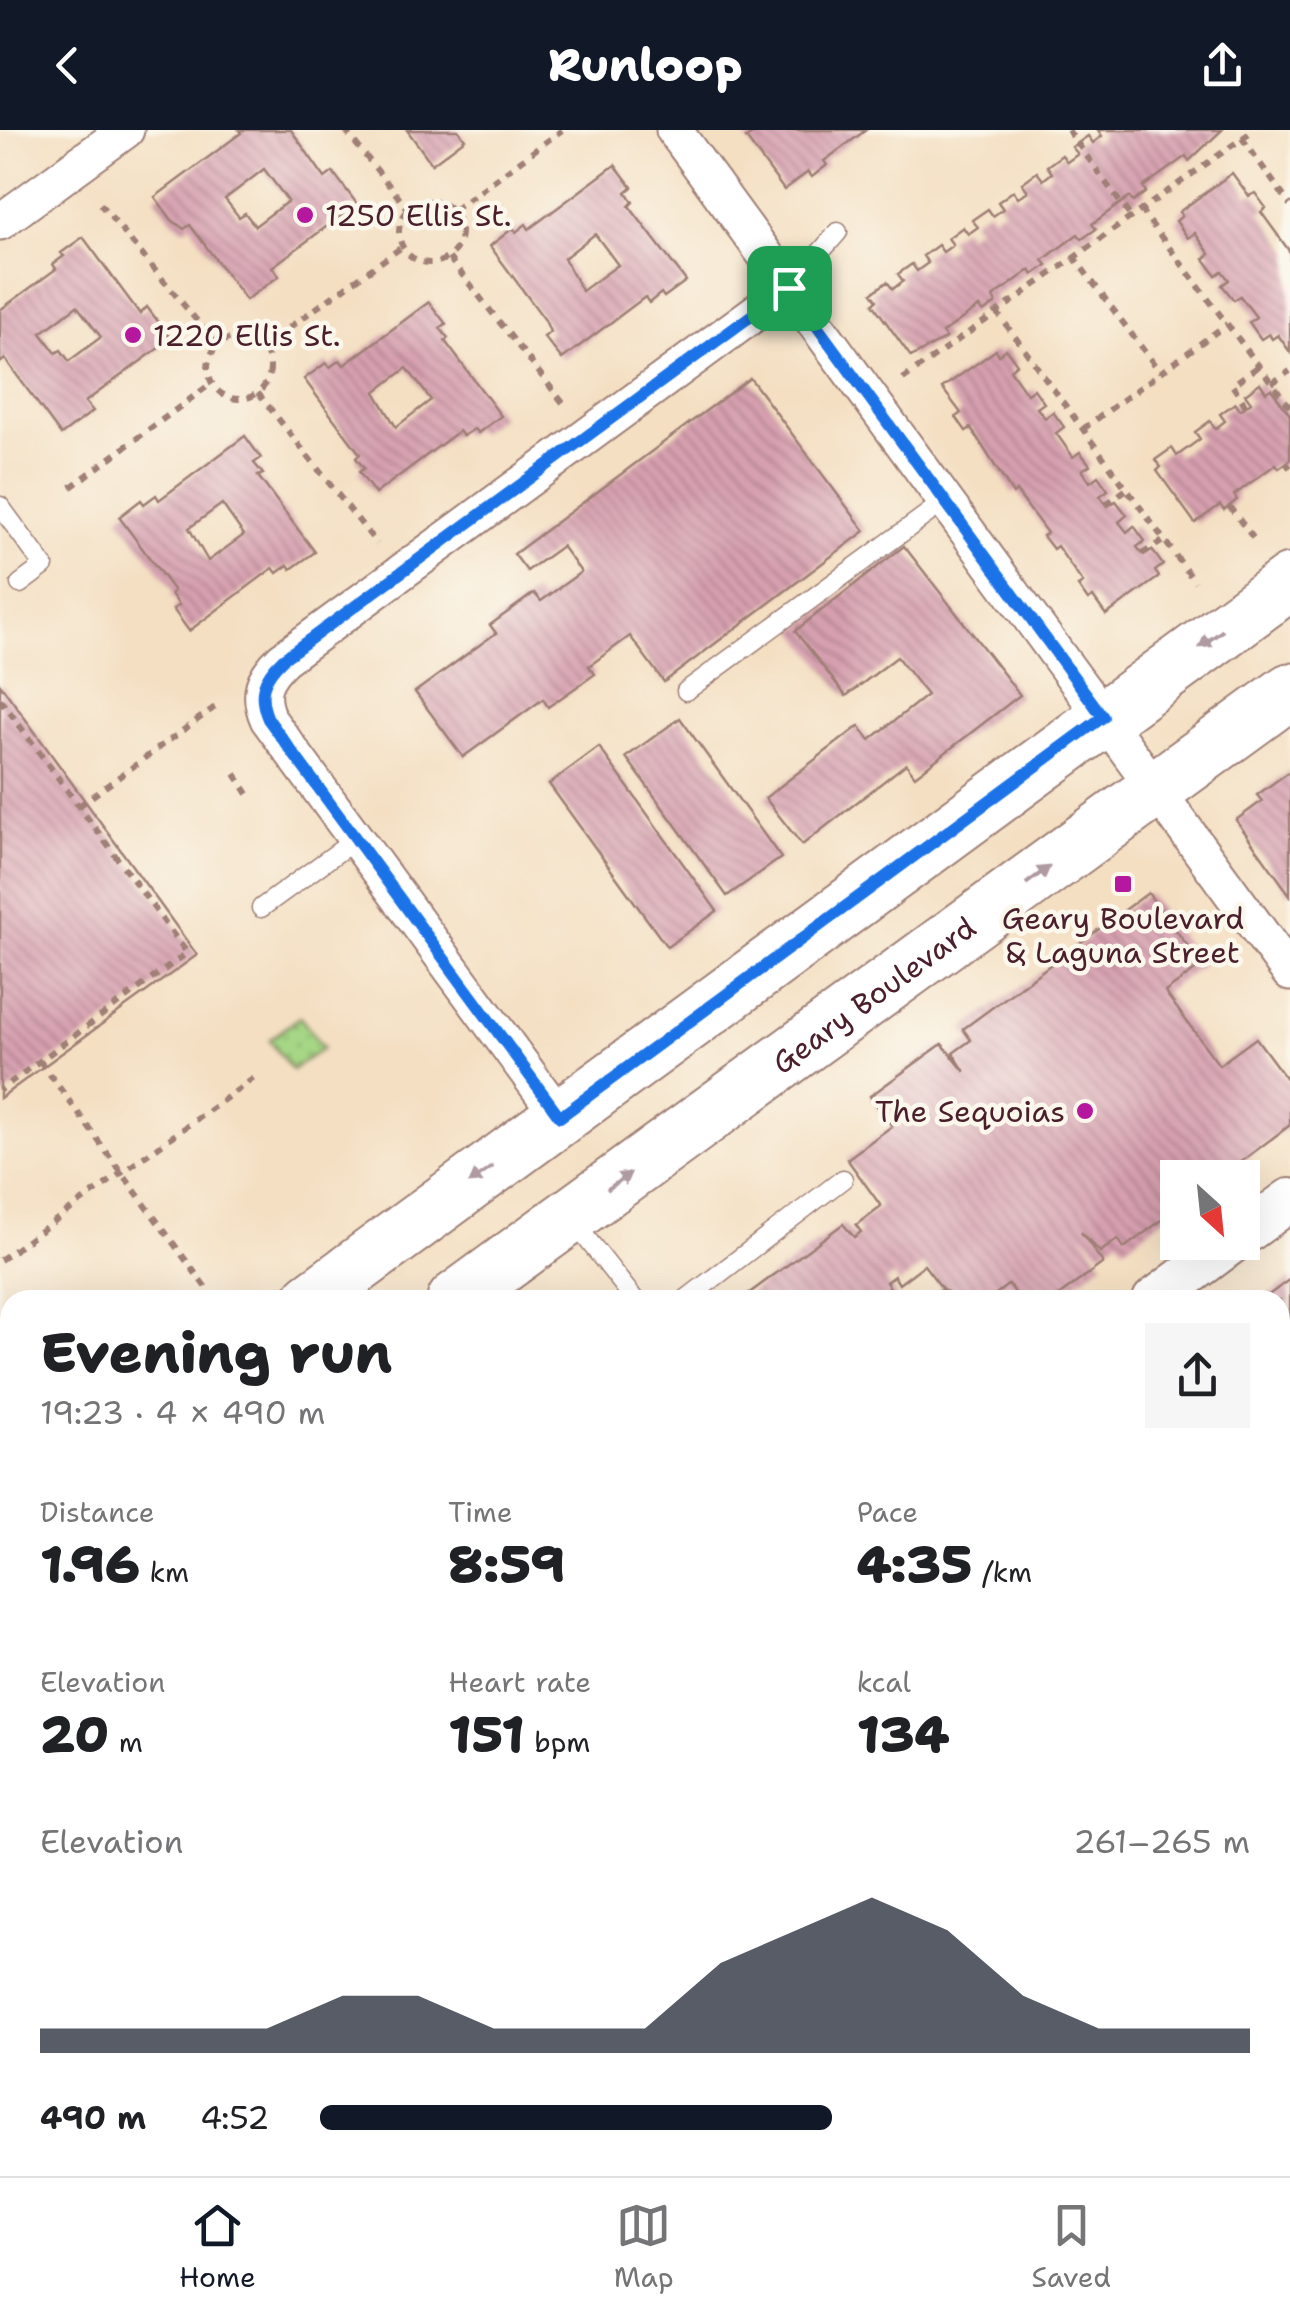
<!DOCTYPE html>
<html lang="en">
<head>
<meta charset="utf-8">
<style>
  body { margin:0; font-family:"Shantell Sans",sans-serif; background:#f6f6f6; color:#202124; height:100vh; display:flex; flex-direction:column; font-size:38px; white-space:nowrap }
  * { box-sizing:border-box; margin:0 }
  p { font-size:32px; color:#757577 }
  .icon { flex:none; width:55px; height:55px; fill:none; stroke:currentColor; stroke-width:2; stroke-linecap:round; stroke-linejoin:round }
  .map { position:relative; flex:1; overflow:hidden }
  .drawer { position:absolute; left:0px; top:1160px; width:1290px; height:888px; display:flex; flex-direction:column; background:#fff; border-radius:30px 30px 0 0; box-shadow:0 10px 40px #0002 }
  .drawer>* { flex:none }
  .needle { width:65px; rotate:153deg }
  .controls { position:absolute; left:1160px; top:1030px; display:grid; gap:20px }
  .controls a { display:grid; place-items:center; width:100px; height:100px; border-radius:0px; background:#fff; box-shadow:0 10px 40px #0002; font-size:50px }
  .pin { position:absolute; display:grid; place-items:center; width:85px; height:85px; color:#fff; margin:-42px; border-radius:20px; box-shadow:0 5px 15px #0006 }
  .round { display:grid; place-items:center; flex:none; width:105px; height:105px; border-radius:0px; background:#f6f6f6 }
  .overview { display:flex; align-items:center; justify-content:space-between; height:170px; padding:0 40px }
  h1 { font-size:55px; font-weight:800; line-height:75px }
  .figures { display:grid; grid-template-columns:repeat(3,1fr); gap:15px; height:170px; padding:10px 40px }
  .figures div { display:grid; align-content:center }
  .figures b { font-size:50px; font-weight:800 }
  .figures small { font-size:28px; font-weight:400 }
  .figures p { font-size:28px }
  .chart { height:280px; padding:20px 40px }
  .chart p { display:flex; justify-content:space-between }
  .chart svg { width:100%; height:180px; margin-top:10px; fill:#111827; opacity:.7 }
  ul { padding:0 40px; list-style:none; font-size:32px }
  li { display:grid; grid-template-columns:160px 120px 1fr; align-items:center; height:75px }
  li i { height:25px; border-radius:12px; background:#111827 }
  header { display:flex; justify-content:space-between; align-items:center; height:130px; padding:0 40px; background:#111827; color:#fff; font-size:45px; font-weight:800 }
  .tabs { display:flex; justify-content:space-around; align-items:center; height:140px; border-top:2px solid #e0e0e0; background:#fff; font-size:28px; color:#757577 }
  .tabs a { display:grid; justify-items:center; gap:5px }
  .tabs .active { color:#111827 }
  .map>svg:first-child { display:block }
  .grass { fill:url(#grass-dots); stroke:#787b58; stroke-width:2.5 }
  .building { fill:url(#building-back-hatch); fill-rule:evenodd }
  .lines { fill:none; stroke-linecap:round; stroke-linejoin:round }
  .service-casing { stroke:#9f7f76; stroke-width:21 }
  .minor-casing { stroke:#9f7f76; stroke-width:39 }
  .tertiary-casing { stroke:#9f7f76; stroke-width:46 }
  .secondary-casing { stroke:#9f7f76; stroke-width:51 }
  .primary-casing { stroke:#9f7f76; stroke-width:59 }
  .path { stroke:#9f7f76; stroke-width:6; stroke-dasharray:8 8; stroke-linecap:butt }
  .service { stroke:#fff; stroke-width:18 }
  .minor { stroke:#fff; stroke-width:35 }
  .tertiary { stroke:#fff; stroke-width:42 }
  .secondary { stroke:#fff; stroke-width:48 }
  .primary { stroke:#fff; stroke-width:55 }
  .oneway { fill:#ae9aa0 }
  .route-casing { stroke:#fff; stroke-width:20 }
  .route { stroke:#1a73e8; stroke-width:12 }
  .poi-dot { fill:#b5179e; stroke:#fbf7ec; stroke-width:4 }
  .labels { text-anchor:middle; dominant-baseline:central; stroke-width:9; stroke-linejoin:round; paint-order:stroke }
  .poi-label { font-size:30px; fill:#4a1f2b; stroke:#fbf7ec; text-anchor:start }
  .street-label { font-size:30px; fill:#4a1f2b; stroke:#fbf7ec }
</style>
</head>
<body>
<header><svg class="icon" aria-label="back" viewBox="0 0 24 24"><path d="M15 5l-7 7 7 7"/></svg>Runloop<svg class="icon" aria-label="share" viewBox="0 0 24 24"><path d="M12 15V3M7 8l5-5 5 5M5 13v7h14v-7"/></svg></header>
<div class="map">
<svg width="1290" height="2046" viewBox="0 0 1290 2046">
  <defs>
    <pattern id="grass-dots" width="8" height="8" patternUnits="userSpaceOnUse" patternTransform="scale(2.5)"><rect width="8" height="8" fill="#a6d786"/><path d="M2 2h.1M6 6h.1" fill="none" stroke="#90b874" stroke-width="1.8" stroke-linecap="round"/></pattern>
    <pattern id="building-back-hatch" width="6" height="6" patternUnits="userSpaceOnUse" patternTransform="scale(2.5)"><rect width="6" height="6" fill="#d7a0b0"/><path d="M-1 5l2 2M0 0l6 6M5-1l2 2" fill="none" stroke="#b0828f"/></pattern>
  </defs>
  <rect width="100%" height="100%" fill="#fbf7ec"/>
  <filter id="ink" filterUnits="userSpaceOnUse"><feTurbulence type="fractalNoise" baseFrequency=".01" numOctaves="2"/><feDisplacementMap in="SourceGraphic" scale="20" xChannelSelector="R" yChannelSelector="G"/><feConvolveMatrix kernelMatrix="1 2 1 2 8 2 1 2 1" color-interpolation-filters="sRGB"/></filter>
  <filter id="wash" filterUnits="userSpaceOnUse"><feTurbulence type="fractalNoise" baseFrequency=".0048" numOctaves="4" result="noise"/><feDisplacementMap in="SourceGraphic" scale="40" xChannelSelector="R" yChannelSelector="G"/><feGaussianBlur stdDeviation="2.25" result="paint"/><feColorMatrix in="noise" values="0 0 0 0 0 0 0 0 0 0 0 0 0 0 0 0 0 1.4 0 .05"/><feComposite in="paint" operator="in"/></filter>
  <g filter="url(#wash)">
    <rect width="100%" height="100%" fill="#f4dfc2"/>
    <!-- grass -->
    <path class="grass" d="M 300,887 L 323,918 L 292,940 L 269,910 Z"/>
    <g id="blocks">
      <!-- building -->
      <g class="building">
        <path d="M 239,0 L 291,0 L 325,48 L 333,42 L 357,74 L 272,137 L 279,146 L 246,170 L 190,95 L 184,99 L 172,90 L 155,67 L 241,3 ZM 264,39 L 288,71 L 255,96 L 245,83 L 239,87 L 225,69 Z"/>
        <path d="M 407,0 L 458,0 L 465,9 L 432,34 Z"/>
        <path d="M 748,0 L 866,0 L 824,31 L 827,35 L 812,47 L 808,42 L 784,60 L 746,8 L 752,4 Z"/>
        <path d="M 1098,0 L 1222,0 L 1189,31 L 1186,26 L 1143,57 L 1146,62 L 1133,72 L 1129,67 L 1092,94 L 1096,99 L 1082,109 L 1078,104 L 1043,130 L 1047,135 L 1033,145 L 1030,140 L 993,167 L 996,173 L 983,182 L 979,177 L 942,203 L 946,208 L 911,227 L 873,174 L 877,170 L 872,163 L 887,152 L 893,159 L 903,151 L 898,144 L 912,134 L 917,141 L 928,133 L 923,126 L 938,115 L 943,122 L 953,115 L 948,108 L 963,97 L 968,104 L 978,97 L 972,90 L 988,79 L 993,86 L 1003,79 L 998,72 L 1013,61 L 1018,68 L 1028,61 L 1022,53 L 1037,42 L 1043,50 L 1052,43 L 1047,36 L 1062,25 L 1067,32 L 1078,24 L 1072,17 L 1088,6 L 1093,13 L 1102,6 Z"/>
        <path d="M 615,35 L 632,57 L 626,62 L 633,72 L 629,76 L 686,151 L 664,167 L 661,163 L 649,173 L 645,167 L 562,229 L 544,207 L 550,202 L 545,190 L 490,116 L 513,98 L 516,102 L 526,94 L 529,99 ZM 595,104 L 618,135 L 582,161 L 564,128 Z"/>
        <path d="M 1232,43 L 1249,66 L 1255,63 L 1266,78 L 1261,82 L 1290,122 L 1290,222 L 1278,205 L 1272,209 L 1269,204 L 1261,209 L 1249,192 L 1256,187 L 1240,166 L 1234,170 L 1222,155 L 1229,150 L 1222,141 L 1216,145 L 1204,129 L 1210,124 L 1195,103 L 1188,108 L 1176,91 L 1182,86 L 1179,82 Z"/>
        <path d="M 83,107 L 140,184 L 147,177 L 171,209 L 85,272 L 93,281 L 61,305 L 5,229 L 0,233 L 0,180 L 56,139 L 53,134 L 64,126 L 61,123 ZM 77,176 L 101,207 L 69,231 L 61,220 L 56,223 L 41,203 Z"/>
        <path d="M 429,172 L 446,194 L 440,198 L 448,208 L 445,211 L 501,286 L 478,303 L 474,299 L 463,306 L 459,301 L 375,364 L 359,342 L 364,338 L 356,328 L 360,324 L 304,249 L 326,233 L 330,237 L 340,230 L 344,235 ZM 407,238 L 431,270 L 396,297 L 375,262 Z"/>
        <path d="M 1006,219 L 1017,234 L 1010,240 L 1027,264 L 1034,259 L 1044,273 L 1037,278 L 1045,288 L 1053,282 L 1064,297 L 1056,303 L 1073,327 L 1080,322 L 1090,335 L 1082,340 L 1090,352 L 1098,346 L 1108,360 L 1100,366 L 1108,376 L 1116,371 L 1127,385 L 1119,392 L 1127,402 L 1134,396 L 1145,411 L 1137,417 L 1142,424 L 1152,420 L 1163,435 L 1155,441 L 1159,447 L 1106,485 L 1093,467 L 1088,470 L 1078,456 L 1083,453 L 1057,416 L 1053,419 L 1043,406 L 1047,403 L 1016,361 L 1013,364 L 971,298 L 966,301 L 956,287 L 961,283 L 942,258 L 996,220 L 999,225 Z"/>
        <path d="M 750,248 L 865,401 L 664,552 L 630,506 L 589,536 L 595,544 L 548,577 L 543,569 L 463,627 L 415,562 L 496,503 L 490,495 L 534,463 L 541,471 L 581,442 L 562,416 L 527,441 L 514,424 Z"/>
        <path d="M 1260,253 L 1266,262 L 1271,259 L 1290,285 L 1290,330 L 1279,338 L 1276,334 L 1234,365 L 1237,370 L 1224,380 L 1220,375 L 1195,393 L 1157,341 L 1161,337 L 1155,330 L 1172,318 L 1177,326 L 1200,309 L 1195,302 L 1210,291 L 1215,299 L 1225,291 L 1220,284 L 1235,273 L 1240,280 L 1246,276 L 1251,272 L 1245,264 Z"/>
        <path d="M 245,306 L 261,328 L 254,333 L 263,344 L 258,346 L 315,422 L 291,439 L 288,435 L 277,443 L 273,438 L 189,501 L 173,479 L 179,475 L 171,464 L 174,461 L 119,387 L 141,370 L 144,374 L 156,365 L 159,370 ZM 222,374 L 244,405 L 208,431 L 189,398 Z"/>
        <path d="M 904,416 L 1020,565 L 915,646 L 906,634 L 802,715 L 765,668 L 859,596 L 870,610 L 927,565 L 897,527 L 846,566 L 795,501 Z"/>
        <path d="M 0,554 L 197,825 L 0,968 Z"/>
        <path d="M 680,588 L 781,728 L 727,766 L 626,627 Z"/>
        <path d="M 599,617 L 717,781 L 667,817 L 549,654 Z"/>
        <path d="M 1290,641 L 1290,765 L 1236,690 L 1262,671 L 1257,665 Z"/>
        <path d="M 1148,763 L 1202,835 L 1165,862 L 1219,935 L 1256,908 L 1290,954 L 1290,995 L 1219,1048 L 1178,1048 L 1178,1078 L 1124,1118 L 1118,1109 L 1100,1122 L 1081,1102 L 1103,1133 L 1053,1170 L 1020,1170 L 1009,1154 L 988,1170 L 951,1170 L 924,1135 L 899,1154 L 894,1146 L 886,1152 L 897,1167 L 893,1170 L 740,1170 L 843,1094 L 854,1107 L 861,1102 L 856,1095 L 881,1076 L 847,1029 L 892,996 L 870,966 L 942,914 L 965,942 L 953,923 L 971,910 L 963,899 Z"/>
        <path d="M 1290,1149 L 1290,1216 L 1280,1223 L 1280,1170 L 1262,1170 Z"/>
        <path d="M 1290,1343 L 1290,1419 L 1283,1423 L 1280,1350 Z"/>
        <path d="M 1290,1570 L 1290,1627 L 1280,1635 L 1280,1577 Z"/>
        <path d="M 0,1632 L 10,1646 L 10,1696 L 0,1703 Z"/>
        <path d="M 0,1724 L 10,1739 L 10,1875 L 1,1881 L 10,1877 L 10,1939 L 0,1947 Z"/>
        <path d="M 1288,1780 L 1290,1889 L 1280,1896 L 1280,1786 Z"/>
        <path d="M 64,2038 L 74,2038 L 62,2046 L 48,2046 Z"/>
        <path d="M 126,2038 L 192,2038 L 199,2046 L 114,2046 Z"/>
        <path d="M 196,2038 L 251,2038 L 254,2041 L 248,2046 L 202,2046 Z"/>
        <path d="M 418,2038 L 758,2038 L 746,2046 L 424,2046 Z"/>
        <path d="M 917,2038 L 1004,2038 L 1009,2045 L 1019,2038 L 1067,2040 L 1059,2046 L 907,2046 Z"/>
        <path d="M 1098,2038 L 1188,2038 L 1184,2040 L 1189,2046 L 1104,2046 Z"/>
      </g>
    </g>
  </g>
  <g filter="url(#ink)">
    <use href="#blocks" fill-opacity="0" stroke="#9f7f76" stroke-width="2.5"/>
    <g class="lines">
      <!-- service casing -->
      <g class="service-casing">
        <g id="service">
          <path d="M 789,158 L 838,102"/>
          <path d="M 0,376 L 44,436 L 20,454"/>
          <path d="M 686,561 L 945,371"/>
          <path d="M 261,778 L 356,709"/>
          <path d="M 573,1091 L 635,1170"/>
          <path d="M 685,1170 L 843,1049"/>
          <path d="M 937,1170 L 943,1170"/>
        </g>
      </g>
      <!-- minor casing -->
      <g class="minor-casing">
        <g id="minor">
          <path d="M 674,0 L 1290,843"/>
          <path d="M 0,92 L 126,0"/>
          <path d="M 560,987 L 268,589 C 257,563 263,548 283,529 L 789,158"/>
          <path d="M 1265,2038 L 1272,2046"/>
        </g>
      </g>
      <!-- tertiary casing -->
      <g class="tertiary-casing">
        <g id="tertiary">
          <path d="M 1242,1105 L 1290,1070"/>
          <path d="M 1154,1170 L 1232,1112"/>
          <path d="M 1280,1718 L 1290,1711"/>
          <path d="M 0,2011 L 10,2003"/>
          <path d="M 831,2046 L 842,2038"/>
        </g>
      </g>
      <!-- secondary casing -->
      <g class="secondary-casing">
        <g id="secondary">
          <path d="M 0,1533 L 10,1547"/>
          <path d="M 368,2038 L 374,2046"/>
        </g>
      </g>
      <!-- primary casing -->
      <g class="primary-casing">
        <g id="primary">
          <path d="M 311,1170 L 1290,452"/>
          <path id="s1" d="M 455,1170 L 1290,561"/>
          <path d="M 0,1390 L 10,1384"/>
          <path d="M 0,1483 L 10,1477"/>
        </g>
      </g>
      <!-- path -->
      <g class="path">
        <path d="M 345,0 L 408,79"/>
        <path d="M 1068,0 L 1130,86"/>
        <path d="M 1242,8 L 1290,75"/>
        <circle cx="430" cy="102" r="31"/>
        <path d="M 100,74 L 217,215"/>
        <path d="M 1140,79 L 1290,277"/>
        <path d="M 454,80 L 562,0"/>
        <path d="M 1073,126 L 1160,242"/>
        <path d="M 449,128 L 567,278"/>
        <path d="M 996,181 L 1195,452"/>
        <circle cx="239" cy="238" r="31"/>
        <path d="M 263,216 L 402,117"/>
        <path d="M 903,249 L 1254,0"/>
        <path d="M 1272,253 L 1290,241"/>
        <path d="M 258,263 L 377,414"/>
        <path d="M 1246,276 L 1232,255 L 1259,236"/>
        <path d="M 1083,299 L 1227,194"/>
        <path d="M 1286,333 L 1290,338"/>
        <path d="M 71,357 L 212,253"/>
        <path d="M 1106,374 L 1127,359"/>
        <path d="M 1229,376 L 1254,409"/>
        <path d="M 1142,424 L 1165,410"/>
        <path d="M 0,569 L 187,823 L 0,960"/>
        <path d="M 235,644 L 248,664"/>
        <path d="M 79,676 L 215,577"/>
        <path d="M 40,931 L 212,1166"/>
        <path d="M 0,1130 L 257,946"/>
        <path d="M 1280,1322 L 1290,1314"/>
        <path d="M 1280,1484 L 1290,1486"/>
        <path d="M 1280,1556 L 1290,1549"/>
      </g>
      <!-- service -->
      <use href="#service" class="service"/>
      <!-- minor -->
      <use href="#minor" class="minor"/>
      <!-- tertiary -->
      <use href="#tertiary" class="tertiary"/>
      <!-- secondary -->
      <use href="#secondary" class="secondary"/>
      <!-- primary -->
      <use href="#primary" class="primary"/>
    </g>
    <!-- one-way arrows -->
    <defs><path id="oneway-solid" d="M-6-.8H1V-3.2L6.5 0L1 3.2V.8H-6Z" transform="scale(2.5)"/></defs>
    <g class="oneway">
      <use href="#oneway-solid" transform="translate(1211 509) rotate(144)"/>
      <use href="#oneway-solid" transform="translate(1038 745) rotate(-36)"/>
      <use href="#oneway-solid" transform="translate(481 1045) rotate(144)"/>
      <use href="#oneway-solid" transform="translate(619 1051) rotate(-36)"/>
    </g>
  </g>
  <g class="lines" filter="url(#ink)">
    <!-- route casing -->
    <g class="route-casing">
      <path id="route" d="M 789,158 L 1103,587 L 560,987 L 268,589 C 257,563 263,548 283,529 Z"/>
    </g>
    <!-- route -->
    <use href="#route" class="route"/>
  </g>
  <!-- markers -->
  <g class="poi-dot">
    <circle cx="305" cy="85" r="10"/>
    <circle cx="133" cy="205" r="10"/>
    <rect x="1113" y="744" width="20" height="20" rx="5"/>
    <circle cx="1085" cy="981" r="10"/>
  </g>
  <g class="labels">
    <!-- poi labels -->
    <g class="poi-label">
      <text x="325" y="85">1250 Ellis St.</text>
      <text x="153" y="205">1220 Ellis St.</text>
      <text x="1123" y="788" text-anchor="middle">Geary Boulevard<tspan x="1123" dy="34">&amp; Laguna Street</tspan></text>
      <text x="1065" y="981" text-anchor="end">The Sequoias</text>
    </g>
    <!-- street labels -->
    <g class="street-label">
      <text stroke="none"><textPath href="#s1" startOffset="518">Geary Boulevard</textPath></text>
    </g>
  </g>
</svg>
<div class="controls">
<a><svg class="needle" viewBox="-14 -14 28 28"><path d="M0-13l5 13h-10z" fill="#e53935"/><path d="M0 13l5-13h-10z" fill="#757577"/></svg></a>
</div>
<div class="pin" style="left:789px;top:158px;background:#1e9e55"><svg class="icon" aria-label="arrive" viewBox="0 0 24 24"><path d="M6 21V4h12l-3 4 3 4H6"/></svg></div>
<section class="drawer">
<div class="overview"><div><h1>Evening run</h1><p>19:23 · 4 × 490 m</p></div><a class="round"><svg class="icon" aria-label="share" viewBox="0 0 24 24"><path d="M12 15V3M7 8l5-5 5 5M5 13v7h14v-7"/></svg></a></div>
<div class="figures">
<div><p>Distance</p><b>1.96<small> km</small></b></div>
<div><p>Time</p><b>8:59</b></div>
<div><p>Pace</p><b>4:35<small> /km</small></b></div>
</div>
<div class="figures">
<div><p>Elevation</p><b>20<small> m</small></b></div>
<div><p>Heart rate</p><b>151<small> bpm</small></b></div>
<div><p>kcal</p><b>134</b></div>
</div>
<div class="chart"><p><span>Elevation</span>261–265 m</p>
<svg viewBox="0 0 160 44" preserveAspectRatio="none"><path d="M0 44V38L10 38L20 38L30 38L40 30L50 30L60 38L70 38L80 38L90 22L100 14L110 6L120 14L130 30L140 38L150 38L160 38V44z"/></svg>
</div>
<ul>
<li><b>490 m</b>4:52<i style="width:55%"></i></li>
</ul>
</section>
</div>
<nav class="tabs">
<a class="active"><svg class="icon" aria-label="home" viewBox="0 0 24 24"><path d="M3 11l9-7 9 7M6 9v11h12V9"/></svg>Home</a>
<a><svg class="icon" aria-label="map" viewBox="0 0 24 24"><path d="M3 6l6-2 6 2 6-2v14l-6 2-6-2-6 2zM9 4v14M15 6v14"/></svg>Map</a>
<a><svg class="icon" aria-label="saved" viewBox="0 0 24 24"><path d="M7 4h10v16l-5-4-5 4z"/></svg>Saved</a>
</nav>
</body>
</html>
